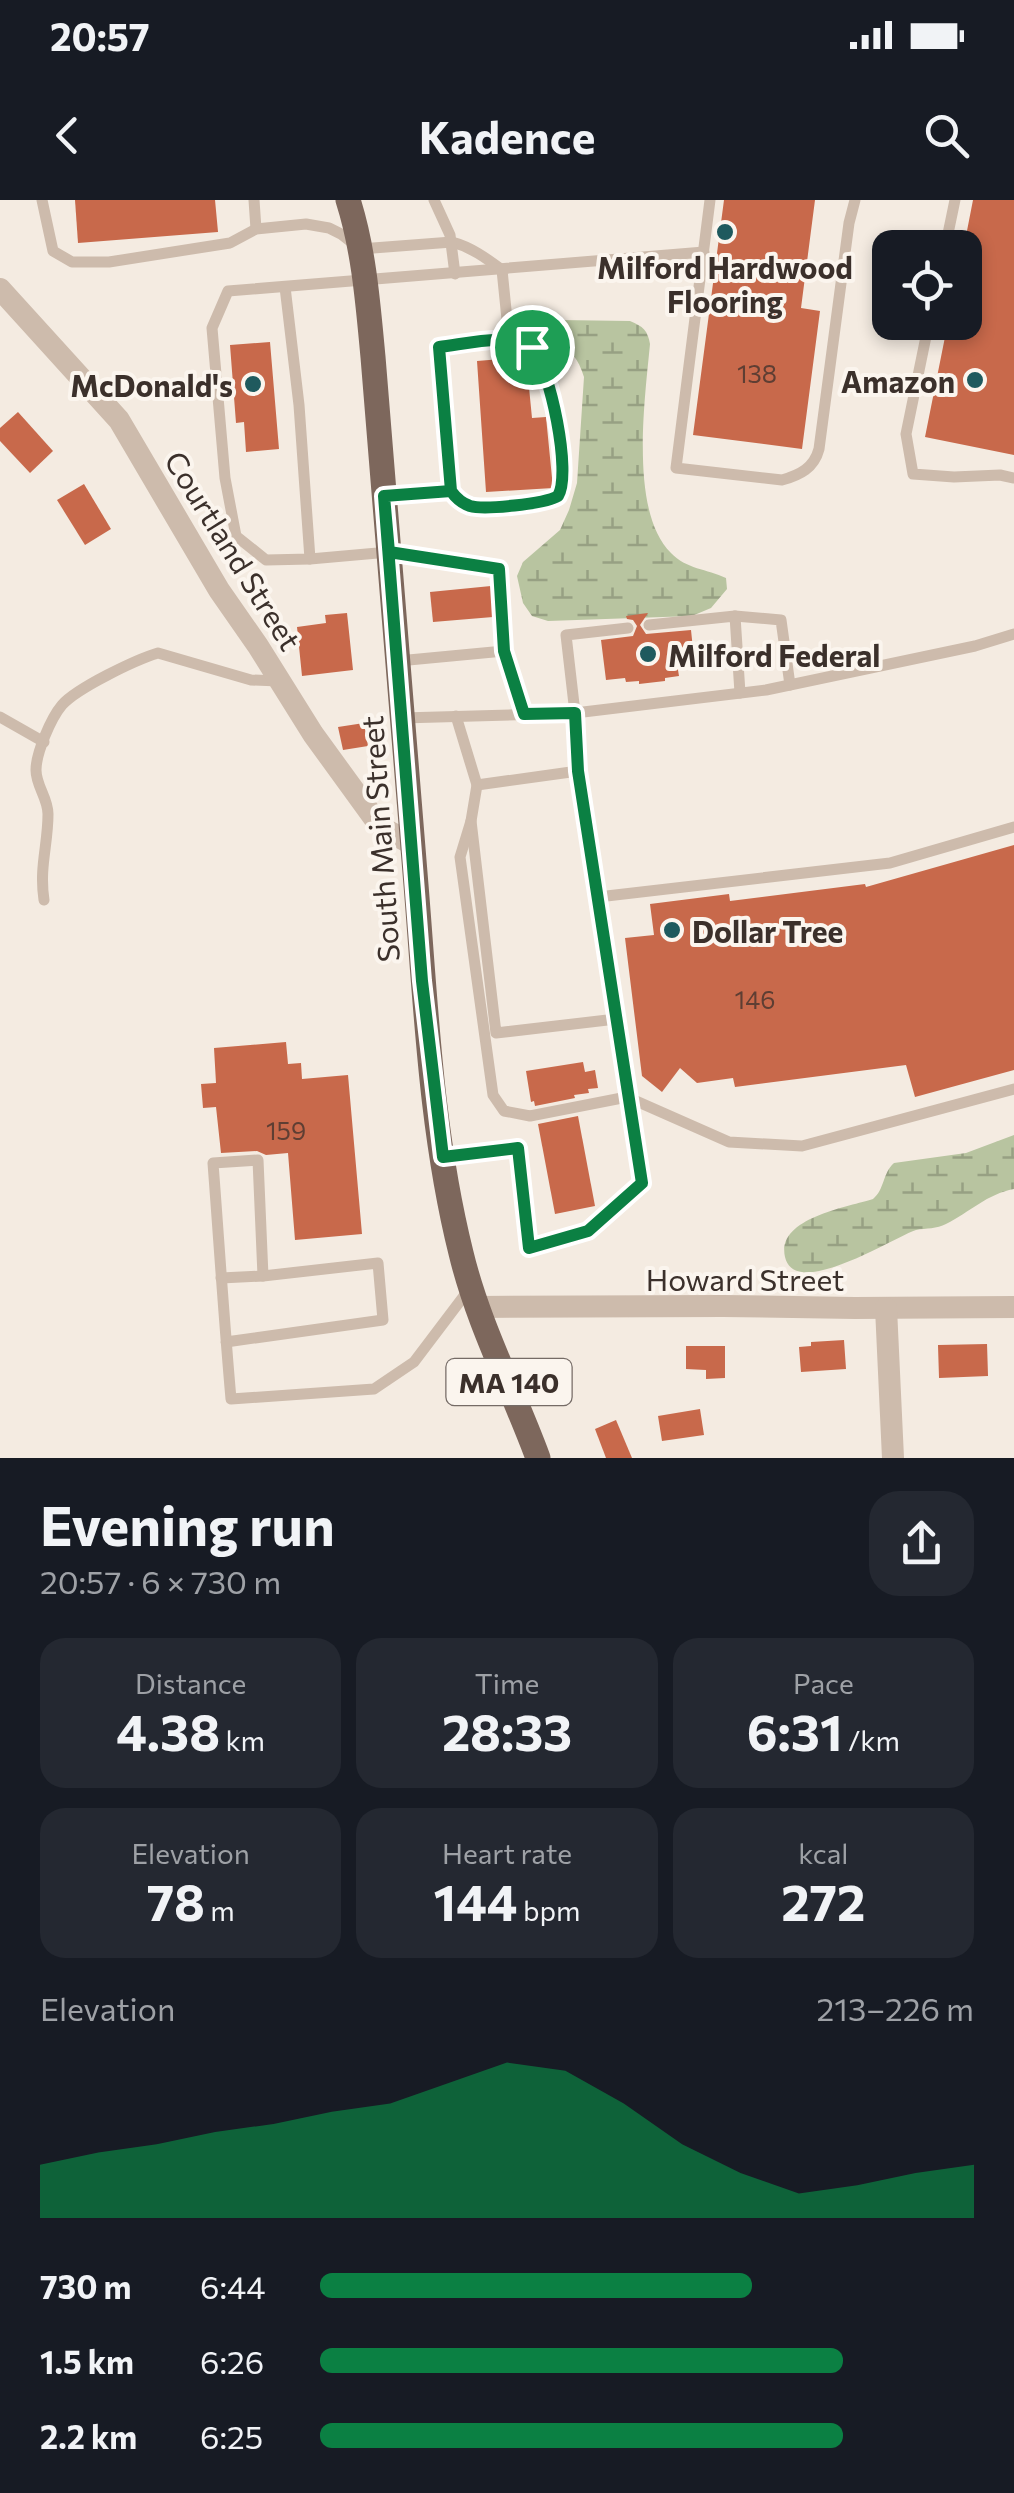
<!DOCTYPE html>
<html lang="en">
<head>
<meta charset="utf-8">
<style>
  body { margin:0; font-family:Commissioner,sans-serif; background:#242831; color:#f1f3f6; height:100vh; display:flex; flex-direction:column; font-size:38px; white-space:nowrap }
  * { box-sizing:border-box; margin:0 }
  p { font-size:32px; color:#9ea1a6 }
  .icon { flex:none; width:55px; height:55px; fill:none; stroke:currentColor; stroke-width:2; stroke-linecap:round; stroke-linejoin:round }
  .map { position:relative; height:1258px; overflow:hidden }
  .details { display:flex; flex-direction:column; background:#171b24; flex:1 }
  .details>* { flex:none }
  .buttons { position:absolute; left:872px; top:30px; display:grid; gap:20px }
  .buttons a { display:grid; place-items:center; width:110px; height:110px; border-radius:20px; background:#171b24; box-shadow:0 5px 15px #0003; font-size:50px }
  .pin { position:absolute; display:grid; place-items:center; width:85px; height:85px; color:#fff; margin:-42px; border:5px solid #fff; border-radius:50%; box-shadow:0 2px 10px #0007 }
  .round { display:grid; place-items:center; flex:none; width:105px; height:105px; border-radius:30px; background:#242831 }
  .head { display:flex; align-items:center; justify-content:space-between; height:170px; padding:0 40px }
  h1 { font-size:55px; font-weight:700; line-height:75px }
  .figures { display:grid; grid-template-columns:repeat(3,1fr); gap:15px; height:170px; padding:10px 40px }
  .figures div { display:grid; align-content:center; border-radius:25px; background:#242831; text-align:center }
  .figures b { font-size:50px; font-weight:700 }
  .figures small { font-size:28px; font-weight:400 }
  .figures p { font-size:28px }
  .chart { height:280px; padding:20px 40px }
  .chart p { display:flex; justify-content:space-between }
  .chart svg { width:100%; height:180px; margin-top:10px; fill:#0b8043; opacity:.7 }
  ul { padding:0 40px; list-style:none; font-size:32px }
  li { display:grid; grid-template-columns:160px 120px 1fr; align-items:center; height:75px }
  li i { height:25px; border-radius:12px; background:#0b8043 }
  .status { display:flex; justify-content:space-between; align-items:center; height:70px; padding:0 50px; background:#171b24; direction:ltr }
  .status svg { height:28px; fill:currentColor }
  header { display:flex; justify-content:space-between; align-items:center; height:130px; padding:0 40px; background:#171b24; font-size:45px; font-weight:700 }
  .map>svg:first-child { display:block }
  .wetland { fill:url(#wetland-marsh) }
  .building { fill:#c8694b }
  .lines { fill:none; stroke-linecap:round; stroke-linejoin:round }
  .service { stroke:#cdbbac; stroke-width:11 }
  .minor { stroke:#cdbbac; stroke-width:22 }
  .primary { stroke:#7d675c; stroke-width:25 }
  .route-casing { stroke:#fff; stroke-width:20 }
  .route { stroke:#0b8043; stroke-width:12 }
  .poi-dot { fill:#1f5a5e; stroke:#fbf5ee; stroke-width:4 }
  .labels { text-anchor:middle; dominant-baseline:central; stroke-width:8; stroke-linejoin:round; paint-order:stroke }
  .number-label { font-size:25px; fill:#5e3e33 }
  .shield { fill:#fbf5ee; stroke:#756b66; stroke-width:2.5 }
  .shield-label { font-size:28px; font-weight:bold; fill:#3b302b }
  .poi-label { font-size:30px; font-weight:bold; fill:#3b302b; stroke:#fbf5ee; text-anchor:end }
  .street-label { font-size:30px; fill:#3b302b; stroke:#fbf5ee }
</style>
</head>
<body>
<div class="status"><b>20:57</b><svg viewBox="0 0 49 12"><path d="M0 12V9h3v3zM5 12V6h3v6zM10 12V3h3v9zM15 12V0h3v12zM26 1h20v11H26zM47 4h2v5h-2z"/></svg></div>
<header><svg class="icon" aria-label="back" viewBox="0 0 24 24"><path d="M15 5l-7 7 7 7"/></svg>Kadence<svg class="icon" aria-label="search" viewBox="0 0 24 24"><circle cx="10" cy="10" r="6"/><path d="M15 15l6 6"/></svg></header>
<div class="map">
<svg width="1014" height="1258" viewBox="0 0 1014 1258">
  <defs>
    <pattern id="wetland-marsh" width="20" height="14" patternUnits="userSpaceOnUse" patternTransform="scale(2.5)"><rect width="20" height="14" fill="#b8c4a0"/><path d="M1 5h8M5 5V1M11 12h8M15 12V8" fill="none" stroke="#97a083"/></pattern>
  </defs>
  <rect width="100%" height="100%" fill="#f4ebe1"/>
  <!-- wetland -->
  <g class="wetland">
    <path d="M 559,120 L 630,121 C 643,126 648,131 650,144 C 645,199 629,312 671,353 C 686,369 707,369 726,378 L 727,389 L 711,408 L 692,416 L 548,421 L 532,416 L 523,403 L 517,376 L 523,362 L 560,330 L 569,310 L 577,283 L 584,177 C 573,139 551,148 528,126 Z"/>
    <path d="M 1014,935 L 1014,989 C 987,994 970,1012 946,1024 C 937,1029 926,1028 916,1030 C 894,1037 795,1101 785,1057 C 776,1018 848,1007 873,999 C 885,989 882,974 894,963 L 966,953 Z"/>
  </g>
  <!-- building -->
  <g class="building">
    <path d="M 75,0 L 215,0 L 218,32 L 78,43 Z"/>
    <path d="M 724,0 L 815,0 L 801,108 L 820,111 L 802,249 L 693,235 Z"/>
    <path d="M 973,0 L 1014,0 L 1014,255 L 925,237 L 948,122 L 965,122 L 965,41 Z"/>
    <path d="M 270,142 L 279,249 L 246,252 L 244,222 L 236,223 L 230,145 Z"/>
    <path d="M 526,157 L 532,218 L 546,217 L 553,288 L 486,292 L 477,161 Z"/>
    <path d="M 18,212 L 53,251 L 30,273 L 0,241 L 0,228 Z"/>
    <path d="M 84,284 L 111,329 L 85,345 L 57,300 Z"/>
    <path d="M 491,386 L 493,417 L 433,422 L 430,392 Z"/>
    <path d="M 347,413 L 353,470 L 302,476 L 297,427 L 326,423 L 325,415 Z"/>
    <path d="M 648,413 L 640,425 L 646,434 L 691,430 L 695,468 L 678,470 L 679,476 L 665,478 L 665,481 L 639,484 L 639,481 L 626,482 L 625,478 L 606,480 L 601,440 L 633,436 L 637,426 L 633,420 L 627,419 L 626,416 Z"/>
    <path d="M 364,523 L 368,546 L 343,550 L 338,527 Z"/>
    <path d="M 1014,645 L 1014,870 L 915,897 L 906,865 L 735,887 L 733,878 L 697,883 L 680,868 L 662,892 L 642,876 L 625,738 L 654,735 L 650,704 L 729,694 L 730,701 L 865,684 L 866,687 Z"/>
    <path d="M 286,842 L 288,864 L 301,863 L 302,879 L 348,875 L 362,1034 L 295,1040 L 288,953 L 266,955 L 257,951 L 221,953 L 216,907 L 203,908 L 201,884 L 216,883 L 214,848 Z"/>
    <path d="M 583,862 L 585,872 L 595,870 L 598,888 L 588,889 L 589,893 L 574,895 L 575,898 L 535,906 L 534,901 L 531,902 L 526,871 Z"/>
    <path d="M 578,916 L 595,1006 L 555,1014 L 538,924 Z"/>
    <path d="M 844,1140 L 846,1169 L 801,1172 L 799,1147 L 811,1146 L 811,1142 Z"/>
    <path d="M 987,1144 L 988,1176 L 939,1178 L 938,1145 Z"/>
    <path d="M 686,1146 L 725,1146 L 725,1178 L 706,1179 L 706,1170 L 686,1169 Z"/>
    <path d="M 700,1209 L 704,1235 L 662,1241 L 658,1216 Z"/>
    <path d="M 616,1220 L 632,1258 L 606,1258 L 595,1229 Z"/>
  </g>
  <g class="lines">
    <!-- service -->
    <g class="service">
      <path d="M 42,0 L 53,51 L 72,62 L 109,62 L 230,43 L 256,29 L 306,24 L 329,28 L 341,34 L 360,49 L 452,42 C 471,47 486,58 502,70 L 509,139"/>
      <path d="M 254,0 L 256,29"/>
      <path d="M 434,0 L 450,35 L 455,74"/>
      <path d="M 710,0 L 676,268 L 782,280 C 800,275 814,268 819,249 L 849,23 L 855,0"/>
      <path d="M 945,48 L 955,0"/>
      <path d="M 285,87 L 299,205 L 310,359"/>
      <path d="M 929,122 L 906,234 L 913,274 L 954,277 L 1000,275 L 1014,278"/>
      <path d="M 385,296 L 451,291 L 439,147 C 461,144 505,134 525,143 C 552,154 565,263 562,291 L 558,297 L 543,302 L 479,307 L 461,302 L 451,291"/>
      <path d="M 735,416 L 781,420 L 790,485"/>
      <path d="M 649,425 L 735,416 L 740,493"/>
      <path d="M 398,461 L 504,451"/>
      <path d="M 524,514 L 504,451 L 499,369 L 389,352 L 310,359 L 266,360 L 236,336 L 225,278 L 212,128 L 228,91 L 704,52"/>
      <path d="M 456,516 L 477,585"/>
      <path d="M 0,517 L 44,542"/>
      <path d="M 402,518 L 575,513 L 766,490 L 975,446 L 1014,434"/>
      <path d="M 578,571 L 477,585 L 471,621 L 496,833 L 616,819"/>
      <path d="M 471,621 L 460,657 L 493,895 L 504,911 L 530,916 L 627,897 L 729,942 L 802,946 L 1014,889"/>
      <path d="M 598,697 L 578,571 L 575,513 L 566,435 L 628,428"/>
      <path d="M 44,700 C 39,667 48,645 48,614 C 48,598 36,586 36,570 C 36,553 51,518 62,505 C 77,488 135,460 158,453 L 251,480 L 279,481"/>
      <path d="M 443,957 L 517,948 L 529,1048 L 589,1031 L 641,983 L 598,697 L 890,663 L 1014,627"/>
      <path d="M 221,1078 L 263,1076"/>
      <path d="M 226,1142 L 383,1120 L 378,1063 L 263,1076 L 258,960 L 213,963 C 219,1042 224,1120 231,1199 L 374,1189 L 414,1162 L 470,1088"/>
    </g>
    <!-- minor -->
    <g class="minor">
      <path d="M 0,89 L 119,220 L 219,390 L 258,446 L 313,534 L 374,618 L 388,631 L 412,644"/>
      <path d="M 476,1107 L 723,1106 L 855,1108 L 1014,1107"/>
      <path d="M 886,1108 L 893,1258"/>
    </g>
    <!-- primary -->
    <path class="primary" d="M 348,0 C 364,50 368,104 373,157 C 387,333 401,509 416,685 C 426,808 431,933 461,1053 C 478,1124 513,1190 538,1258"/>
  </g>
  <g class="lines">
    <!-- route casing -->
    <g class="route-casing">
      <path id="route" d="M 532,147 C 509,132 466,144 439,147 L 451,291 L 384,296 L 422,781 L 443,957 L 518,948 L 529,1048 L 588,1031 L 642,983 L 578,571 L 575,513 L 524,514 L 504,451 L 499,369 L 389,352 L 384,296 L 451,291 C 456,298 461,303 470,306 C 484,310 545,304 558,296 C 572,273 550,169 532,147"/>
    </g>
    <!-- route -->
    <use href="#route" class="route"/>
  </g>
  <!-- markers -->
  <g class="poi-dot">
    <circle cx="725" cy="32" r="10"/>
    <circle cx="975" cy="180" r="10"/>
    <circle cx="253" cy="184" r="10"/>
    <circle cx="648" cy="454" r="10"/>
    <circle cx="672" cy="730" r="10"/>
  </g>
  <g class="labels">
    <!-- number labels -->
    <g class="number-label">
      <text x="757" y="173">138</text>
      <text x="755" y="799">146</text>
      <text x="286" y="930">159</text>
    </g>
    <!-- shield labels -->
    <rect class="shield" x="446.5" y="1159" width="125" height="46" rx="8"/>
    <g class="shield-label">
      <text x="509" y="1182">MA 140</text>
    </g>
    <!-- poi labels -->
    <g class="poi-label">
      <text x="725" y="66" text-anchor="middle">Milford Hardwood<tspan x="725" dy="34">Flooring</tspan></text>
      <text x="955" y="180">Amazon</text>
      <text x="233" y="184">McDonald's</text>
      <text x="668" y="454" text-anchor="start">Milford Federal</text>
      <text x="692" y="730" text-anchor="start">Dollar Tree</text>
    </g>
    <!-- street labels -->
    <g class="street-label">
      <text transform="translate(234 350) rotate(58)">Courtland Street</text>
      <text transform="translate(379 639) rotate(-94)">South Main Street</text>
      <text x="745" y="1078">Howard Street</text>
    </g>
  </g>
</svg>
<div class="buttons">
<a><svg class="icon" aria-label="locate" viewBox="0 0 24 24"><circle cx="12" cy="12" r="6"/><path d="M12 2v4M12 18v4M2 12h4M18 12h4"/></svg></a>
</div>
<div class="pin" style="left:532px;top:147px;background:#1e9e55"><svg class="icon" aria-label="arrive" viewBox="0 0 24 24"><path d="M6 21V4h12l-3 4 3 4H6"/></svg></div>
</div>
<section class="details">
<div class="head"><div><h1>Evening run</h1><p>20:57 · 6 × 730 m</p></div><a class="round"><svg class="icon" aria-label="share" viewBox="0 0 24 24"><path d="M12 15V3M7 8l5-5 5 5M5 13v7h14v-7"/></svg></a></div>
<div class="figures">
<div><p>Distance</p><b>4.38<small> km</small></b></div>
<div><p>Time</p><b>28:33</b></div>
<div><p>Pace</p><b>6:31<small> /km</small></b></div>
</div>
<div class="figures">
<div><p>Elevation</p><b>78<small> m</small></b></div>
<div><p>Heart rate</p><b>144<small> bpm</small></b></div>
<div><p>kcal</p><b>272</b></div>
</div>
<div class="chart"><p><span>Elevation</span>213–226 m</p>
<svg viewBox="0 0 160 44" preserveAspectRatio="none"><path d="M0 44V31L10 28L20 26L30 23L40 21L50 18L60 16L70 11L80 6L90 8L100 16L110 26L120 33L130 38L140 36L150 33L160 31V44z"/></svg>
</div>
<ul>
<li><b>730 m</b>6:44<i style="width:66%"></i></li>
<li><b>1.5 km</b>6:26<i style="width:80%"></i></li>
<li><b>2.2 km</b>6:25<i style="width:80%"></i></li>
</ul>
</section>
</body>
</html>
